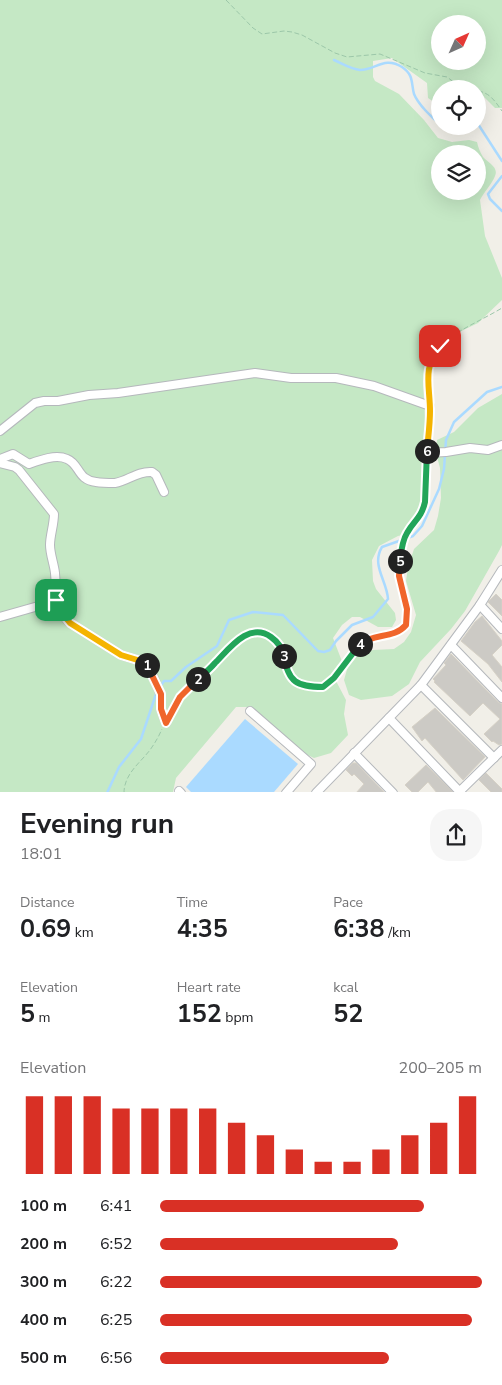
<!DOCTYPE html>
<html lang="en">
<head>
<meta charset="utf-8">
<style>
  body { margin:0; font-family:"Nunito Sans",sans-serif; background:#f6f6f6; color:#202124; height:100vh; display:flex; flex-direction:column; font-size:19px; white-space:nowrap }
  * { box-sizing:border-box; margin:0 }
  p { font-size:16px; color:#757577 }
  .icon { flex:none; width:28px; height:28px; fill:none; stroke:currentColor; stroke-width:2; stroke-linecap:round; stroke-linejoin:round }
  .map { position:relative; height:792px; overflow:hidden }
  .drawer { display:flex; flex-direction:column; background:#fff; flex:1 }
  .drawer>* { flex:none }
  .needle { width:32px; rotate:45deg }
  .fabs { position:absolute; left:431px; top:15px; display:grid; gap:10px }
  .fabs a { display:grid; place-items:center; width:55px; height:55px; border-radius:50%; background:#fff; box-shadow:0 5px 20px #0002; font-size:25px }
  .pin { position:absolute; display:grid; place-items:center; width:42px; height:42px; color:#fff; margin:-21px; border-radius:10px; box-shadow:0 2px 8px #0006 }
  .km { position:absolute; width:25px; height:25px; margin:-12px; border-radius:50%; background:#222; color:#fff; font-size:14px; line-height:25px; text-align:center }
  .round { display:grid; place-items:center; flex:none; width:52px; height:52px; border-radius:20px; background:#f6f6f6 }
  .summary { display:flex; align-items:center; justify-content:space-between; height:85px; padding:0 20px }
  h1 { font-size:28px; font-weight:700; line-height:38px }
  .metrics { display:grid; grid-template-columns:repeat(3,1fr); gap:8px; height:85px; padding:5px 20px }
  .metrics div { display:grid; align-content:center }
  .metrics b { font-size:25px; font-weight:700 }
  .metrics small { font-size:14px; font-weight:400 }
  .metrics p { font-size:14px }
  .chart { height:140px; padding:10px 20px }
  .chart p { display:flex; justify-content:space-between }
  .chart svg { width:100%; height:90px; margin-top:5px; stroke:#d93025; stroke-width:6 }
  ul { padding:0 20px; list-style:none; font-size:16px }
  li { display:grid; grid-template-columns:80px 60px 1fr; align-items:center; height:38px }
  li i { height:12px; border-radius:6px; background:#d93025 }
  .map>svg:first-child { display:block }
  .green { fill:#c5e8c5; fill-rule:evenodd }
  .water { fill:#aadaff }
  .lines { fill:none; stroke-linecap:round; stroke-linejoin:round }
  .stream { stroke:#aadaff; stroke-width:2.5 }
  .building { fill:#cccac5; stroke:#d6d1c6 }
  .minor-casing { stroke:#b5b8bc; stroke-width:10 }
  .path { stroke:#9cc7a9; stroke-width:1; stroke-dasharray:5 2.5; stroke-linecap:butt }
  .minor { stroke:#fff; stroke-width:8 }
  .split-1-casing { stroke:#fff; stroke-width:10 }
  .split-2-casing { stroke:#fff; stroke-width:10 }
  .split-3-casing { stroke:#fff; stroke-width:10 }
  .split-4-casing { stroke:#fff; stroke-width:10 }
  .split-5-casing { stroke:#fff; stroke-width:10 }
  .split-6-casing { stroke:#fff; stroke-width:10 }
  .split-7-casing { stroke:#fff; stroke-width:10 }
  .split-1 { stroke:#f5b400; stroke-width:6 }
  .split-2 { stroke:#f0652b; stroke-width:6 }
  .split-3 { stroke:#22a559; stroke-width:6 }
  .split-4 { stroke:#22a559; stroke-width:6 }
  .split-5 { stroke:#f0652b; stroke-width:6 }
  .split-6 { stroke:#22a559; stroke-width:6 }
  .split-7 { stroke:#f5b400; stroke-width:6 }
</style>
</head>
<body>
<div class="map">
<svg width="502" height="793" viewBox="0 0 502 793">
  <rect width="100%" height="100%" fill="#f1efe8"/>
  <!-- green -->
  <g class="green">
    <path d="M 0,0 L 502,0 L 502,108 L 495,108 L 474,87 L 472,89 L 440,89 L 440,106 L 428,98 L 427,83 L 392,58 L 373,61 L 373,77 L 375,81 L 399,94 L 424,120 L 438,138 L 452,142 L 469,140 L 477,142 C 478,147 480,152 483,157 C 488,163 499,167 495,176 C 492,184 484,192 480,200 L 485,236 L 502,278 L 502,300 L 478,323 L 449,337 L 435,351 L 423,381 L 429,492 L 421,520 L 407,534 L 398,536 L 379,546 L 372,560 L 373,581 L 376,589 L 395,613 L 396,620 L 392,627 L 378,627 L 360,617 L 352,617 L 342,625 L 333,638 L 343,664 L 336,681 L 346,700 L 344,714 L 348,735 L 331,753 L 314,758 L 295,749 L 252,707 L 236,707 L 176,778 L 173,792 L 0,793 ZM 440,24 L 478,24 L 478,61 L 440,61 ZM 440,154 L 478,154 L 478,191 L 440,191 Z"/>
    <path d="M 502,394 L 502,545 L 499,551 L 465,611 L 451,629 L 420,662 L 409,684 L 392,696 L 361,700 L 349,695 L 344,680 L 348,666 L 355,656 L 373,650 L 394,649 L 404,642 L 411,632 L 416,615 L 406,581 L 408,567 L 414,549 L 434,530 L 438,516 L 441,498 L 440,468 L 436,453 L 437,440 L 454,432 L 478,408 Z"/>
  </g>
  <!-- water -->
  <path class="water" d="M 245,719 L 298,764 L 274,792 L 191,792 L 186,787 Z"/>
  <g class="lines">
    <!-- stream -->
    <g class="stream">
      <path d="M 334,60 C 343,64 351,69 360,70 C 376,70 384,56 402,67 C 414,75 411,83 414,94 C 418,104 432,118 440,124"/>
      <path d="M 478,124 L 502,161"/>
      <path d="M 445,126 L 458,126"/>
      <path d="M 502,176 L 488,194 L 490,199 L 502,211"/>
      <path d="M 160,687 L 164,681 L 171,681 L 186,667 L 217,646 L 229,620 L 253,612 L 283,615 L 318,651 L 324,652 L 330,650 L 336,641 L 352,625 L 373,617 L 388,599 C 387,581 371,565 382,547 L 413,536 L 422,526 L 439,489 L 444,469 L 446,440 L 454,422 L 487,392 L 502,387"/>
      <path d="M 107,793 L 119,767 L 141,739 L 157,691"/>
    </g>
  </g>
  <!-- building -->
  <g class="building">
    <path d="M 496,594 L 502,600 L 502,616 L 488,602 Z"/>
    <path d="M 482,616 L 502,641 L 502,645 L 492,655 L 502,667 L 502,682 L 488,664 L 461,641 L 475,622 Z"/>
    <path d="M 451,654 L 498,702 L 502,704 L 502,744 L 499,745 L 493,741 L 492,742 L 484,734 L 500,719 L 483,703 L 470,716 L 434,682 L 435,681 L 433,679 L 446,665 L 444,663 Z"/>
    <path d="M 435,708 L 485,757 L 463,780 L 425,738 L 422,741 L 412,727 Z"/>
    <path d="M 353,763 L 356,763 L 385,793 L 356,793 L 364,784 L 354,774 L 352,776 L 346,770 Z"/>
    <path d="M 426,765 L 453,792 L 453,793 L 437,793 L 428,782 L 417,793 L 413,793 L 405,785 Z"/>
    <path d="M 486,773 L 502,789 L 502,793 L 492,793 L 479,780 Z"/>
  </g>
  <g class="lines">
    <!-- minor casing -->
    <g class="minor-casing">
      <g id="minor">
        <path d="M 0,431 L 35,403 L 44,401 L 58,401 L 89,395 L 118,393 L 255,373 L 291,378 L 336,378 L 374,386 L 430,406"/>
        <path d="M 427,453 L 446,452 L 470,448 L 488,450 L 502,445"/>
        <path d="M 0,459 L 13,454 L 29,464 C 40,460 56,454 67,459 C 80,464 77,480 96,482 C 102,483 109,483 115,483 C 128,481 137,471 152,472 L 156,475 L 164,492"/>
        <path d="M 0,463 L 15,467 L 19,470 L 54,514 C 54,525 50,535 50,545 C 50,554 54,564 55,573 C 57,594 53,607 70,623 L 121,655 L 144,662 L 149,667 L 161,695 L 161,709 L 166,723"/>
        <path d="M 480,605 L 502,629"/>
        <path d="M 0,617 L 56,601"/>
        <path d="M 451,645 L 502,698"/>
        <path d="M 421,685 L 494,758"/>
        <path d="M 250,711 L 311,764 L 286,793"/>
        <path d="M 389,718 L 461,793"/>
        <path d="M 354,753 L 393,793"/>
        <path d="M 179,791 L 181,793"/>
        <path d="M 460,791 L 502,750"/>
        <path d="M 316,793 L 421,685 L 480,605 L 502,570"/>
      </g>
    </g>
    <!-- path -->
    <g class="path">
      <path d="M 226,0 L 253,28 L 262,34 L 284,31 L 292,32 L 302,35 L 335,53 L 347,57 L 380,54 L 425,73 L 447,77 L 463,89"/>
      <path d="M 478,91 C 490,93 495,101 502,111"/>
      <path d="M 429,397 C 421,340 462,332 502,308"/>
      <path d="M 428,444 L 430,413"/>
      <path d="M 171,712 C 175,706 178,698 183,693 C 193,681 206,673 216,662 C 230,648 248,622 270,636 C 275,639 280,643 282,650 C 287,662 284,675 297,683 C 304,688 315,687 323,687 L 334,677 L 359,645 C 362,643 365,640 368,638 C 380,634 397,638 404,627 C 415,609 397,585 399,566 C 399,555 402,538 409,529 C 413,524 419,520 421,514 C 429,499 426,477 427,461"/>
      <path d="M 124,793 C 124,774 140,763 150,750 C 155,743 159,736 162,729"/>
    </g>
    <!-- minor -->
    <use href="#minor" class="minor"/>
  </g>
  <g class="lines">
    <!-- split-1 casing -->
    <g class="split-1-casing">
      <path id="split-1" d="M 56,600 L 58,608 L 70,623 L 121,655 L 144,662 L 147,665"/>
    </g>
    <!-- split-2 casing -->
    <g class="split-2-casing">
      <path id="split-2" d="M 147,665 L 161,694 L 161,709 L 166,723 L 180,697 L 198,679"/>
    </g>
    <!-- split-3 casing -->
    <g class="split-3-casing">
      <path id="split-3" d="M 198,679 C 204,674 210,669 215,663 C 229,649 249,621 271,637 C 278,642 282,647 284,656"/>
    </g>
    <!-- split-4 casing -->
    <g class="split-4-casing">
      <path id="split-4" d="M 284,656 C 288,682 297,687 323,687 L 334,678 L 360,644"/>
    </g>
    <!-- split-5 casing -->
    <g class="split-5-casing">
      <path id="split-5" d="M 360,644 C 374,633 394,639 406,625 L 407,609 L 399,576 L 400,561"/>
    </g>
    <!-- split-6 casing -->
    <g class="split-6-casing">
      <path id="split-6" d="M 400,561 C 401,552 402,541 407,533 C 414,520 421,519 425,502 L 427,451"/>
    </g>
    <!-- split-7 casing -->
    <g class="split-7-casing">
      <path id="split-7" d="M 427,451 C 428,438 430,425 430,411 C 430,386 422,368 440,346"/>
    </g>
    <!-- split-1 -->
    <use href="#split-1" class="split-1"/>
    <!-- split-2 -->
    <use href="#split-2" class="split-2"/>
    <!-- split-3 -->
    <use href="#split-3" class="split-3"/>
    <!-- split-4 -->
    <use href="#split-4" class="split-4"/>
    <!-- split-5 -->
    <use href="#split-5" class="split-5"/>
    <!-- split-6 -->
    <use href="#split-6" class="split-6"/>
    <!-- split-7 -->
    <use href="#split-7" class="split-7"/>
  </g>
</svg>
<div class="fabs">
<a><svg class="needle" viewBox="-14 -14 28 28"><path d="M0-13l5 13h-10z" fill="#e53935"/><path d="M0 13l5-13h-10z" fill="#757577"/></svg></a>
<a><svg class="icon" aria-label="locate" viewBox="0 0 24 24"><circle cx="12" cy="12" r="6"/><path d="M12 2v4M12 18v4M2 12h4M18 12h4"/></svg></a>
<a><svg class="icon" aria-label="layers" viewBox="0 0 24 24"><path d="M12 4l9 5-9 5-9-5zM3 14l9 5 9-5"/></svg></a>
</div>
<div class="pin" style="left:56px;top:600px;background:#1e9e55"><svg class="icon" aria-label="arrive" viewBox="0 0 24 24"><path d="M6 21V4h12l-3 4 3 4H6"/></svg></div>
<div class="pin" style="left:440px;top:346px;background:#d93025"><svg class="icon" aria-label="check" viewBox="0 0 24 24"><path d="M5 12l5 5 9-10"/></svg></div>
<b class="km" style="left:147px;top:665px">1</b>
<b class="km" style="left:198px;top:679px">2</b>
<b class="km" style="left:284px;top:656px">3</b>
<b class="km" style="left:360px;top:644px">4</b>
<b class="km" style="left:400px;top:561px">5</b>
<b class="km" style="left:427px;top:451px">6</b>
</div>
<section class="drawer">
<div class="summary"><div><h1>Evening run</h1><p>18:01</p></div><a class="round"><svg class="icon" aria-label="share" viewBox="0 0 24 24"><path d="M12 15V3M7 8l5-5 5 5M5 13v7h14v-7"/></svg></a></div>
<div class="metrics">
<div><p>Distance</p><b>0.69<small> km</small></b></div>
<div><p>Time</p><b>4:35</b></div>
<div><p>Pace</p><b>6:38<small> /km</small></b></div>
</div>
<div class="metrics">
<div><p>Elevation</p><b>5<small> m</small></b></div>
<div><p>Heart rate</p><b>152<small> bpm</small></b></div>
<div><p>kcal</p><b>52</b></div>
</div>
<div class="chart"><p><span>Elevation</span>200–205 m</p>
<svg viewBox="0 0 160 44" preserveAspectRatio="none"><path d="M5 44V6M15 44V6M25 44V6M35 44V12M45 44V12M55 44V12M65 44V12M75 44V19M85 44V25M95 44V32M105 44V38M115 44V38M125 44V32M135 44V25M145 44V19M155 44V6"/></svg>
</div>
<ul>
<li><b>100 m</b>6:41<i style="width:82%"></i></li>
<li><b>200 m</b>6:52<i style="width:74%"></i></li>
<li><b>300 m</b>6:22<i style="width:100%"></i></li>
<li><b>400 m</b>6:25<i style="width:97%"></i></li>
<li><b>500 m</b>6:56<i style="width:71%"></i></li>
</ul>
</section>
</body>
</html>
